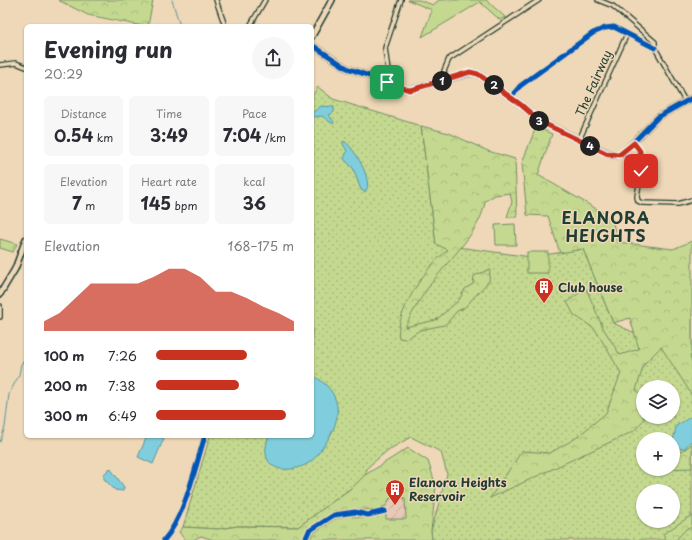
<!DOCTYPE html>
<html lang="en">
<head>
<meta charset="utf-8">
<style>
  body { margin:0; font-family:"Playpen Sans",sans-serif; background:#f7f7f7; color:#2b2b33; height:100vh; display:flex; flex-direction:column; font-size:15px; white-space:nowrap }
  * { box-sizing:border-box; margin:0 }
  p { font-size:13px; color:#7c7c81 }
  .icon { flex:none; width:22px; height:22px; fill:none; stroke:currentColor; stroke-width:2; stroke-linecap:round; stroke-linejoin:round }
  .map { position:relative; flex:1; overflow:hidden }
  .sheet { position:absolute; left:24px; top:24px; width:290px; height:414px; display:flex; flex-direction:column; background:#fff; border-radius:6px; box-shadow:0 1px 3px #0004 }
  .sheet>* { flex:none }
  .buttons { position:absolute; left:636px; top:380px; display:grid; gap:8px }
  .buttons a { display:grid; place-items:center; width:44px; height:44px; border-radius:50%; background:#fff; box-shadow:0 1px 3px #0004; font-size:20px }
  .pin { position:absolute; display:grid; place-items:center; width:34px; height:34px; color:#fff; margin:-17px; border-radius:8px; box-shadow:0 2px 6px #0006 }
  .km { position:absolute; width:20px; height:20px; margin:-10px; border-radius:50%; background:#222; color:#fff; font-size:11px; line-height:20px; text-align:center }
  .round { display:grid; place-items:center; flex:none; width:42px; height:42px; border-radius:21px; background:#f7f7f7 }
  .head { display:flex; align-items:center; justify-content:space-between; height:68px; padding:0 20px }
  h1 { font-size:22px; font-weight:700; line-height:30px }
  .stats { display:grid; grid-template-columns:repeat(3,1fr); gap:6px; height:68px; padding:4px 20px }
  .stats div { display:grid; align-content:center; border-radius:6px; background:#f7f7f7; text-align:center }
  .stats b { font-size:17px; font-weight:700 }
  .stats small { font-size:11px; font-weight:400 }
  .stats p { font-size:11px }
  .chart { height:112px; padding:8px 20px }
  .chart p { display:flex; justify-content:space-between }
  .chart svg { width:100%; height:72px; margin-top:4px; fill:#c8321e; opacity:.7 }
  ul { padding:0 20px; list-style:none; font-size:13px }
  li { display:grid; grid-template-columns:64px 48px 1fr; align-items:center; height:30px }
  li i { height:10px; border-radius:5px; background:#c8321e }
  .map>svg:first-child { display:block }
  .industrial { fill:url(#industrial-furrows) }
  .grass { fill:url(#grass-dots); stroke:#728b62; fill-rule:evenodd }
  .forest { fill:url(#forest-crowns); stroke:#728b62 }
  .park { fill:#c4d98f; stroke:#728b62 }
  .water { fill:#80cedd; stroke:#599499 }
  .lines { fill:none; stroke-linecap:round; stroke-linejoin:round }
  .stream { stroke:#599499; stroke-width:1 }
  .street-casing { stroke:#1f3d34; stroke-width:6 }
  .secondary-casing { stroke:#1f3d34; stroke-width:8 }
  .street { stroke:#efd8b7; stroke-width:3.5 }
  .secondary { stroke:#efd8b7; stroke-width:5 }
  .cycleway-casing { stroke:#efd8b7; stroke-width:8 }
  .cycleway { stroke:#0057b8; stroke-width:5 }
  .route-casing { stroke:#fff; stroke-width:8 }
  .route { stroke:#c8321e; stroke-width:5 }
  .labels { text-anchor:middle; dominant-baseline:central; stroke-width:3; stroke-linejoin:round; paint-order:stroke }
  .street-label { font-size:12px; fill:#1f3d34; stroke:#efd8b7 }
  .poi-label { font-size:12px; font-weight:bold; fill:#1f3d34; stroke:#efd8b7; text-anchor:start }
  .district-label { font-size:16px; font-weight:bold; letter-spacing:1px; fill:#1f3d34; stroke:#efd8b7 }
</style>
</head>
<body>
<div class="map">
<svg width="692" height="540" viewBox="0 0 692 540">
  <defs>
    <pattern id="industrial-furrows" width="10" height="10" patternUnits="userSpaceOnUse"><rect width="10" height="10" fill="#e8c8b7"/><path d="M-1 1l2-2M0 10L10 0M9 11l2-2" fill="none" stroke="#c7ad9e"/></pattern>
    <pattern id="grass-dots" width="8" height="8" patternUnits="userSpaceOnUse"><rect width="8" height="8" fill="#c4d98f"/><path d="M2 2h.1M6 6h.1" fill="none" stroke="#a8bb7c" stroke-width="1.8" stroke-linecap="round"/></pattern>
    <pattern id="forest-crowns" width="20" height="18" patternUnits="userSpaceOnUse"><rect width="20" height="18" fill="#c4d98f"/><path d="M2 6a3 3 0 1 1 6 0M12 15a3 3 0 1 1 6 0" fill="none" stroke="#a8bb7c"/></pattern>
  </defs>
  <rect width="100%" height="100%" fill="#efd8b7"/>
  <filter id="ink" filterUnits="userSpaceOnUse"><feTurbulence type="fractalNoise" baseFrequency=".025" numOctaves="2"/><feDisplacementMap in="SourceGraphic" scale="8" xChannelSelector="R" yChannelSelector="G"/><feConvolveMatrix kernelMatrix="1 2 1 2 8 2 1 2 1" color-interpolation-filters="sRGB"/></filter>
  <g filter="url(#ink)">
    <!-- industrial -->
    <path class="industrial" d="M 390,498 L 405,498 L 406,519 L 386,519 L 386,506 Z"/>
    <!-- grass -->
    <path class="grass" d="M 318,87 L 333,99 L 421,126 L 436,244 L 531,257 L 583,249 L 613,323 L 635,333 L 692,315 L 692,540 L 432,540 L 431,531 L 447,474 L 441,452 L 411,437 L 388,450 L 368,467 L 365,475 L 354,486 L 298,527 L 238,526 L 218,529 L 183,527 L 210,436 L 312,436 L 312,96 ZM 643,387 L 673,387 L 673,417 L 643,417 ZM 643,439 L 673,439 L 673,469 L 643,469 ZM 643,491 L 673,491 L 673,521 L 643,521 Z"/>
    <!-- forest -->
    <g class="forest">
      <path d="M 58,0 L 153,0 L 148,26 L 143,26 L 88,15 Z"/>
      <path d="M 421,126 L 449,133 L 488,151 L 515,159 L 517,217 L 507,217 L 512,202 L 510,193 L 495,195 L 485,201 C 482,227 458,250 442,270 C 427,287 415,307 405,327 L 436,320 L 459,300 L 465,289 L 473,284 L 474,276 L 490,269 L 489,281 L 464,308 L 457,311 L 447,323 L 444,325 L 420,330 L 406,339 L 399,338 C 394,314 428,263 448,250 L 436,244 Z"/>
      <path d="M 536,127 L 552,134 L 538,175 L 612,218 L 617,242 L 673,249 L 692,241 L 692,353 L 690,355 L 692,362 L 692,395 L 661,347 L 644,364 L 636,390 L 643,396 L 643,417 L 646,417 L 634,431 L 490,498 L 522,451 L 550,453 L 576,438 L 606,413 L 621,373 L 595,329 L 574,315 L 567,302 L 586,288 L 603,328 L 620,355 L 639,349 L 630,318 L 613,323 L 583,249 L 560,253 L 548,216 L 527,215 L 522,163 Z"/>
      <path d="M 0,239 L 17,244 L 13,252 L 0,248 Z"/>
      <path d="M 692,444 L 692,468 L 664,469 L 673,469 L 673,446 L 681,452 Z"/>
      <path d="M 408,448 L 428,461 L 436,486 L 431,531 L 432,540 L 310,540 L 312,534 L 335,519 L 350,516 L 363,518 L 386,514 L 386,519 L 406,519 L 405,498 L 390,498 L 386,506 L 372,510 L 355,509 L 334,511 L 307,529 L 302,540 L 214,540 L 201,536 L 193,540 L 185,540 L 179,532 L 183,527 L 218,529 L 238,526 L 298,527 L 354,486 L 365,475 Z"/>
      <path d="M 692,515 L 692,528 L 687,528 L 676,540 L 666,540 L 663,534 Z"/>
    </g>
    <!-- park -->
    <g class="park">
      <path d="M 408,0 L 419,0 L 433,5 L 439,0 L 486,0 L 505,17 L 500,20 L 480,2 L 422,37 L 432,10 Z"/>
      <path d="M 515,224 L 516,245 L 496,245 L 495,225 Z"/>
      <rect x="527" y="252" width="21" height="21"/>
    </g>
    <!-- water -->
    <g class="water">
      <path d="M 321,106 L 334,107 L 334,112 L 329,115 L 334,122 L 333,124 L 322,116 L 312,117 L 312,113 Z"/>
      <path d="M 344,141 C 353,146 375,182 365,192 L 361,190 L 353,168 L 344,159 L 347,151 L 343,144 Z"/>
      <path d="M 312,375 C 342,391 344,417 325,444 C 319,452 316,459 307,464 C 294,471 269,474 266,454 C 265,448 267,441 269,436 L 312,436 Z"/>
      <path d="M 692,416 L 692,440 L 685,448 L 681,449 L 673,445 C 673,438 675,434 676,426 Z"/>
      <path d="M 147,436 L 159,436 L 164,438 L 153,464 L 138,457 Z"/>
      <path d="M 110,468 L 124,487 L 123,491 L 115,490 L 104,479 L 104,474 Z"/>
    </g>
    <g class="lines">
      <!-- stream -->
      <g class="stream">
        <path d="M 172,0 L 180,26"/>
        <path d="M 0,442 L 5,427 L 9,394 L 19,375 L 21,364 L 26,359"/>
      </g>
      <!-- street casing -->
      <g class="street-casing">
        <g id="street">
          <path d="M 216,0 L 225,26"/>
          <path d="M 598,0 L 613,6 L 655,42 L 655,48 L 685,101"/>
          <path d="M 250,26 L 265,0"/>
          <path d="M 0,65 L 16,63 L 26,67"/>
          <path d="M 446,80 L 444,71 L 449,59 L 539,0"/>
          <path d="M 387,82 L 388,71 L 385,48 L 401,0"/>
          <path d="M 511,97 L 520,86 L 593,33 L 605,28 L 614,27 L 655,48"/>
          <path d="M 579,140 L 627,34"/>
          <path d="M 634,143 C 647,156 639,181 637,197 L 638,201 L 642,203 L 678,204 L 692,200"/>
          <path d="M 0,306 L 0,317"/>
          <path d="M 164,540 C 185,516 195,467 205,436"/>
          <path d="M 305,540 L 309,531 L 334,515 L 355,512 L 368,515 L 385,511"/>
        </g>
      </g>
      <!-- secondary casing -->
      <g class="secondary-casing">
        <g id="secondary">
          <path d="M 312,36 L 332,0"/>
          <path d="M 312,45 L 347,68 L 409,90 L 471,73 L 478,74 L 520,104 L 541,122 L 615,156 L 623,153 L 658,117 L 692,98"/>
          <path d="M 0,294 L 15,269 L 26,239"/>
        </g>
      </g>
      <!-- street -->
      <use href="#street" class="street"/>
      <!-- secondary -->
      <use href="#secondary" class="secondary"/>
      <!-- cycleway casing -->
      <g class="cycleway-casing">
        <g id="cycleway">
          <path d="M 312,45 L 347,68 L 409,90 L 471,73 L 478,74 L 520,104 L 541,122 L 615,156 L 623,153 L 658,117 L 692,98"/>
          <path d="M 511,97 L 520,86 L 593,33 L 605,28 L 614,27 L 655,48"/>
          <path d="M 164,540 C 185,516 195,467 205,436"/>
          <path d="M 305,540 L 309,531 L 334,515 L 355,512 L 368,515 L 385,511"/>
        </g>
      </g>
      <!-- cycleway -->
      <use href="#cycleway" class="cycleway"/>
    </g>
  </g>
  <g class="lines" filter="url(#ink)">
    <!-- route casing -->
    <g class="route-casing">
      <path id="route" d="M 387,82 L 409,90 L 414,89 L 470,72 L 478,74 L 520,104 L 541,122 L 608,154 L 619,155 L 634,143 L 640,151 L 641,171"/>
    </g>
    <!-- route -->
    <use href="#route" class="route"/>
  </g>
  <!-- icons -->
  <defs>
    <g id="building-pin" transform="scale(1)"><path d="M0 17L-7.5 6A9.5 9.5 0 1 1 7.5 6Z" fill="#c8321e" stroke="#efd8b7"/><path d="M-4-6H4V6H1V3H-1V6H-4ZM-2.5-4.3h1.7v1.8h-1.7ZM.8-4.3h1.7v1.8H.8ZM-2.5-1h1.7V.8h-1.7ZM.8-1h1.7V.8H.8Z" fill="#fff"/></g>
  </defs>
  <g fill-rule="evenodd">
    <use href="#building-pin" x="544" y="287"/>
    <use href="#building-pin" x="395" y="489"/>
  </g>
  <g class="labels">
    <!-- street labels -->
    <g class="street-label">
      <text transform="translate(593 83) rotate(-66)">The Fairway</text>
    </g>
    <!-- poi labels -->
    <g class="poi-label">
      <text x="558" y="287">Club house</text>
      <text x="409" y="482">Elanora Heights<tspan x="409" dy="14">Reservoir</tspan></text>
    </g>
    <!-- district labels -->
    <g class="district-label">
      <text x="606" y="217">ELANORA<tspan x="606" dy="18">HEIGHTS</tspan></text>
    </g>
  </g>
</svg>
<div class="buttons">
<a><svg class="icon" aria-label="layers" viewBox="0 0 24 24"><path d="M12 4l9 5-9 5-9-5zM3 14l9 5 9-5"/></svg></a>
<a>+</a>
<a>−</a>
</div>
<div class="pin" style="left:387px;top:82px;background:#1e9e55"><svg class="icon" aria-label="arrive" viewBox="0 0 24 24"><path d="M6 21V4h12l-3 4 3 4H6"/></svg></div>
<div class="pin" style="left:641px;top:171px;background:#d93025"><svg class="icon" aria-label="check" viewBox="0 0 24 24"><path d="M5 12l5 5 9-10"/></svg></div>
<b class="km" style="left:442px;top:81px">1</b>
<b class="km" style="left:494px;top:85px">2</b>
<b class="km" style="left:539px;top:121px">3</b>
<b class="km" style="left:590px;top:146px">4</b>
<section class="sheet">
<div class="head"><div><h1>Evening run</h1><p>20:29</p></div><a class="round"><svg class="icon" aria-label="share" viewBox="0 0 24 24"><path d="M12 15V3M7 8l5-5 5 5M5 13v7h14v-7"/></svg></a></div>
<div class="stats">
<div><p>Distance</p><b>0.54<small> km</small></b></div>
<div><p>Time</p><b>3:49</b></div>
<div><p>Pace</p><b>7:04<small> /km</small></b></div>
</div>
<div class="stats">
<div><p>Elevation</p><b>7<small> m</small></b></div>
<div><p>Heart rate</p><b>145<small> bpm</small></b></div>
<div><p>kcal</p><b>36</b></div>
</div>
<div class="chart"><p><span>Elevation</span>168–175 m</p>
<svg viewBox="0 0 160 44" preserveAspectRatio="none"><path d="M0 44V38L10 33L20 24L30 15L40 15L50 15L60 15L70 11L80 6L90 6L100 11L110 20L120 20L130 24L140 29L150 33L160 38V44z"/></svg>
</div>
<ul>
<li><b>100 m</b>7:26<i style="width:66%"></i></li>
<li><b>200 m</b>7:38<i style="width:60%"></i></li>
<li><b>300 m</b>6:49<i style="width:94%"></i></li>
</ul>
</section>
</div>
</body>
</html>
